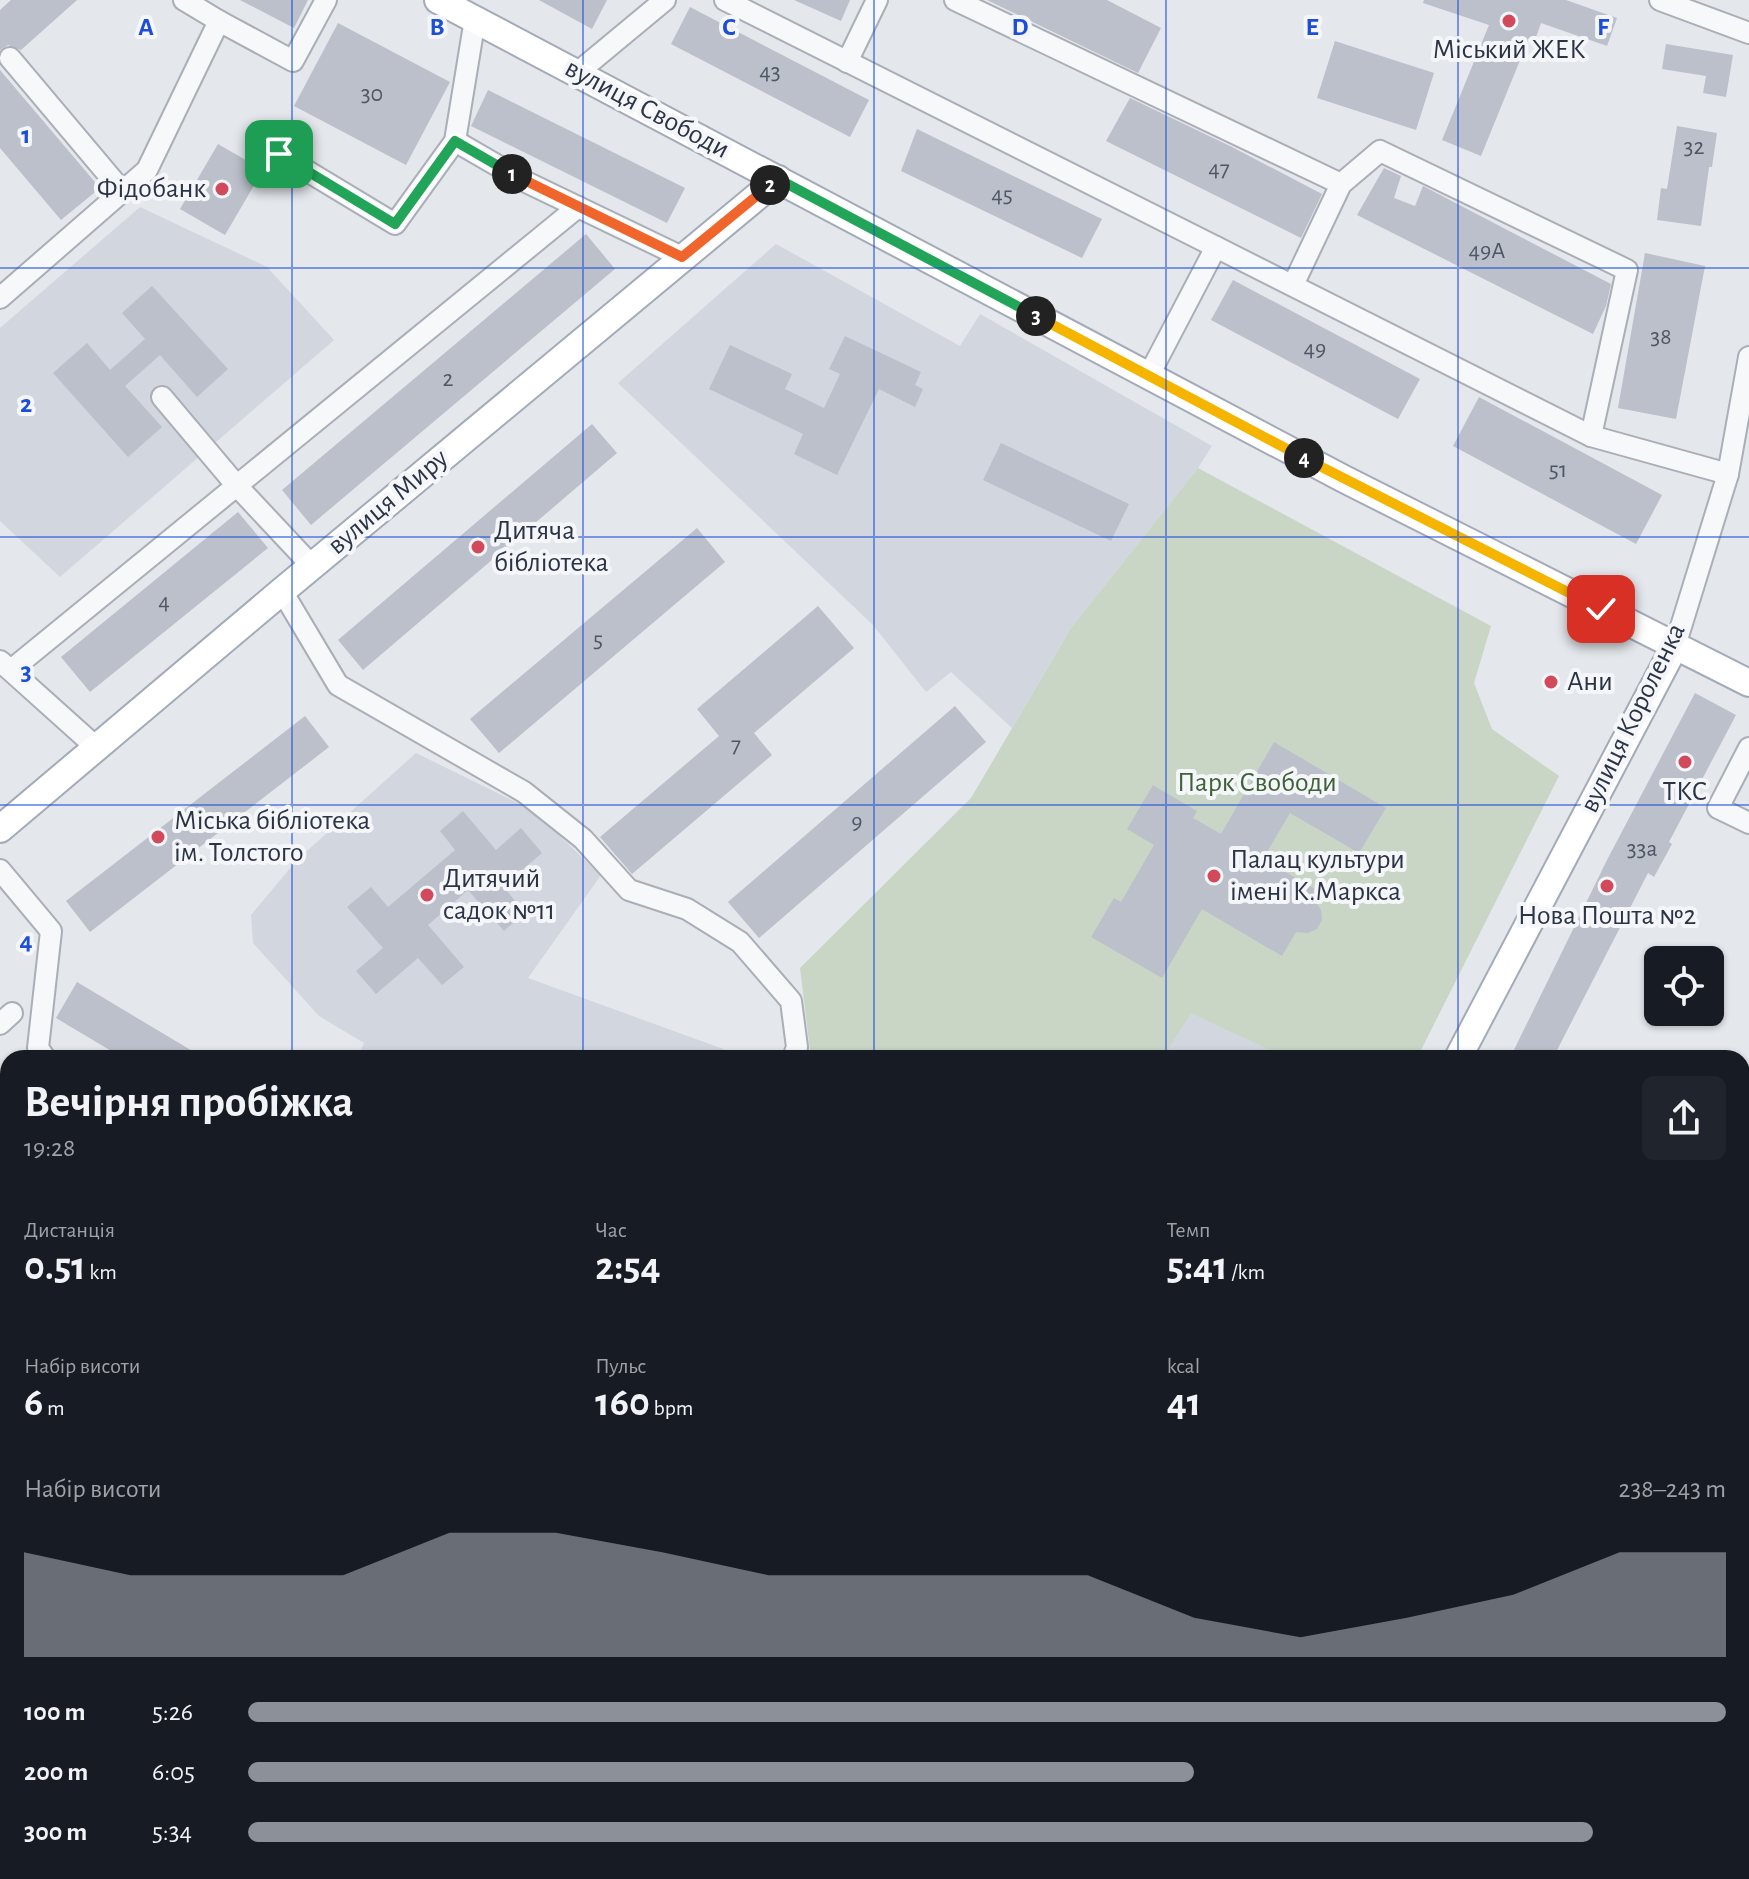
<!DOCTYPE html>
<html lang="uk">
<head>
<meta charset="utf-8">
<style>
  body { margin:0; font-family:"Alegreya Sans",sans-serif; background:#20242c; color:#f1f3f6; height:100vh; display:flex; flex-direction:column; font-size:30px; white-space:nowrap }
  * { box-sizing:border-box; margin:0 }
  p { font-size:26px; color:#9ea1a6 }
  .icon { flex:none; width:44px; height:44px; fill:none; stroke:currentColor; stroke-width:2; stroke-linecap:round; stroke-linejoin:round }
  .map { position:relative; flex:1; overflow:hidden }
  .side { position:absolute; left:0px; top:1050px; width:1750px; height:830px; display:flex; flex-direction:column; background:#171b24; border-radius:24px 24px 0 0; box-shadow:0 2px 6px #0004 }
  .side>* { flex:none }
  .fabs { position:absolute; left:1644px; top:946px; display:grid; gap:16px }
  .fabs a { display:grid; place-items:center; width:80px; height:80px; border-radius:12px; background:#171b24; box-shadow:0 2px 6px #0004; font-size:40px }
  .pin { position:absolute; display:grid; place-items:center; width:68px; height:68px; color:#fff; margin:-34px; border-radius:16px; box-shadow:0 4px 12px #0006 }
  .km { position:absolute; width:40px; height:40px; margin:-20px; border-radius:50%; background:#222; color:#fff; font-size:22px; line-height:40px; text-align:center }
  .round { display:grid; place-items:center; flex:none; width:84px; height:84px; border-radius:12px; background:#20242c }
  .overview { display:flex; align-items:center; justify-content:space-between; height:136px; padding:0 24px }
  h1 { font-size:44px; font-weight:600; line-height:60px }
  .metrics { display:grid; grid-template-columns:repeat(3,1fr); gap:12px; height:136px; padding:8px 24px }
  .metrics div { display:grid; align-content:center }
  .metrics b { font-size:40px; font-weight:600 }
  .metrics small { font-size:22px; font-weight:400 }
  .metrics p { font-size:22px }
  .chart { height:224px; padding:16px 24px }
  .chart p { display:flex; justify-content:space-between }
  .chart svg { width:100%; height:144px; margin-top:8px; fill:#8c9099; opacity:.7 }
  ul { padding:0 24px; list-style:none; font-size:26px }
  li { display:grid; grid-template-columns:128px 96px 1fr; align-items:center; height:60px }
  li i { height:20px; border-radius:10px; background:#8c9099 }
  .map>svg:first-child { display:block }
  .built { fill:#d2d6de }
  .green { fill:#c9d6c5 }
  .building { fill:#bbc0ca }
  .lines { fill:none; stroke-linecap:round; stroke-linejoin:round }
  .minor-casing { stroke:#a9aeb7; stroke-width:24 }
  .major-casing { stroke:#a3abb8; stroke-width:30 }
  .minor { stroke:#f7f8fa; stroke-width:20 }
  .major { stroke:#fff; stroke-width:26 }
  .split-1-casing { stroke:#fff; stroke-width:16 }
  .split-2-casing { stroke:#fff; stroke-width:16 }
  .split-3-casing { stroke:#fff; stroke-width:16 }
  .split-4-casing { stroke:#fff; stroke-width:16 }
  .split-5-casing { stroke:#fff; stroke-width:16 }
  .split-1 { stroke:#22a559; stroke-width:10 }
  .split-2 { stroke:#f0652b; stroke-width:10 }
  .split-3 { stroke:#22a559; stroke-width:10 }
  .split-4 { stroke:#f5b400; stroke-width:10 }
  .split-5 { stroke:#f5b400; stroke-width:10 }
  .grid { fill:none; stroke:#1d4ed8; stroke-width:2; stroke-opacity:0.55 }
  .poi-dot { fill:#d1495b; stroke:#f4f6f9; stroke-width:3 }
  .labels { text-anchor:middle; dominant-baseline:central; stroke-width:8; stroke-linejoin:round; paint-order:stroke }
  .number-label { font-size:24px; fill:#4f5766 }
  .poi-label { font-size:28px; fill:#2b3445; stroke:#f4f6f9; text-anchor:start }
  .street-label { font-size:28px; fill:#2b3445; stroke:#f4f6f9 }
  .park-label { font-size:28px; fill:#3f6138; stroke:#f4f6f9 }
  .grid-label { font-size:26px; text-anchor:middle; font-weight:bold; fill:#1d4ed8; stroke:#f4f6f9; stroke-width:8; stroke-linejoin:round; paint-order:stroke }
</style>
</head>
<body>
<div class="map">
<svg width="1749" height="1879" viewBox="0 0 1749 1879">
  <rect width="100%" height="100%" fill="#e4e7ec"/>
  <!-- built -->
  <g class="built">
    <path d="M 140,207 L 267,267 L 334,340 L 60,577 L 0,521 L 0,328 Z"/>
    <path d="M 776,244 L 960,346 L 980,314 L 1212,446 L 1198,468 L 1071,628 L 1012,728 L 951,672 L 926,692 L 873,625 L 618,383 Z"/>
    <path d="M 416,753 L 532,810 L 601,875 L 528,978 L 748,1058 L 357,1058 L 364,1043 L 319,1016 L 253,943 L 251,915 L 297,860 Z"/>
    <path d="M 1191,1012 L 1286,1058 L 1163,1058 Z"/>
    <path d="M 0,1597 L 8,1601 L 8,1872 L 174,1872 L 171,1879 L 0,1879 Z"/>
    <path d="M 1742,1840 L 1749,1859 L 1749,1879 L 1380,1879 L 1381,1872 L 1742,1872 Z"/>
  </g>
  <!-- green -->
  <g class="green">
    <path d="M 1198,468 L 1491,626 L 1474,683 L 1492,729 L 1559,776 L 1417,1058 L 1286,1058 L 1191,1013 L 1163,1058 L 811,1058 L 800,968 L 971,798 L 1071,628 Z"/>
    <path d="M 934,1872 L 1173,1872 L 1172,1879 L 941,1879 Z"/>
  </g>
  <!-- building -->
  <g class="building">
    <path d="M 11,0 L 77,0 L 21,50 L 8,45 L 0,50 L 0,10 Z"/>
    <path d="M 240,0 L 308,0 L 294,28 Z"/>
    <path d="M 539,0 L 607,0 L 592,29 Z"/>
    <path d="M 794,0 L 850,0 L 841,21 Z"/>
    <path d="M 987,0 L 1107,0 L 1161,28 L 1138,73 Z"/>
    <path d="M 1424,0 L 1566,0 L 1617,18 L 1607,46 L 1541,23 L 1535,40 L 1529,38 L 1481,156 L 1442,140 L 1489,25 L 1423,3 Z"/>
    <path d="M 690,7 L 869,100 L 850,137 L 671,44 Z"/>
    <path d="M 338,23 L 450,82 L 406,165 L 294,106 Z"/>
    <path d="M 1335,41 L 1434,73 L 1416,130 L 1317,98 Z"/>
    <path d="M 1666,44 L 1733,55 L 1726,97 L 1703,93 L 1706,76 L 1662,69 Z"/>
    <path d="M 0,70 L 100,188 L 61,220 L 0,148 Z"/>
    <path d="M 488,90 L 685,188 L 667,223 L 471,126 Z"/>
    <path d="M 1130,98 L 1232,147 L 1322,194 L 1301,238 L 1106,141 Z"/>
    <path d="M 1677,126 L 1717,133 L 1712,167 L 1709,167 L 1701,226 L 1657,220 L 1661,188 L 1667,189 Z"/>
    <path d="M 917,129 L 1102,219 L 1082,258 L 901,171 Z"/>
    <path d="M 218,144 L 263,170 L 225,235 L 180,209 Z"/>
    <path d="M 1384,168 L 1401,176 L 1394,198 L 1415,206 L 1423,186 L 1611,284 L 1606,306 L 1593,334 L 1357,215 Z"/>
    <path d="M 586,234 L 615,269 L 311,525 L 282,490 Z"/>
    <path d="M 1645,253 L 1705,266 L 1676,419 L 1618,408 Z"/>
    <path d="M 1233,280 L 1420,379 L 1398,419 L 1211,320 Z"/>
    <path d="M 152,286 L 228,369 L 197,397 L 160,355 L 125,386 L 162,427 L 128,457 L 53,373 L 87,343 L 110,370 L 145,339 L 122,313 Z"/>
    <path d="M 845,336 L 921,372 L 915,385 L 923,389 L 915,407 L 879,389 L 837,475 L 794,454 L 803,434 L 709,389 L 730,345 L 792,374 L 785,389 L 824,408 L 840,374 L 829,369 Z"/>
    <path d="M 1479,397 L 1662,495 L 1636,544 L 1453,446 Z"/>
    <path d="M 592,424 L 617,453 L 363,670 L 338,640 Z"/>
    <path d="M 1001,443 L 1129,504 L 1111,541 L 983,480 Z"/>
    <path d="M 238,512 L 268,548 L 90,692 L 61,657 Z"/>
    <path d="M 697,528 L 725,562 L 499,753 L 470,719 Z"/>
    <path d="M 818,606 L 854,648 L 754,733 L 772,755 L 632,874 L 600,837 L 719,736 L 697,709 Z"/>
    <path d="M 1695,693 L 1736,715 L 1669,842 L 1672,844 L 1654,877 L 1648,873 L 1553,1058 L 1510,1058 L 1607,860 Z"/>
    <path d="M 955,706 L 986,742 L 759,938 L 728,902 Z"/>
    <path d="M 305,716 L 329,747 L 90,932 L 66,901 Z"/>
    <path d="M 1274,742 L 1386,808 L 1359,853 L 1290,813 L 1263,859 L 1320,892 L 1315,901 L 1321,910 L 1322,920 L 1317,929 L 1308,933 L 1296,932 L 1282,956 L 1202,909 L 1162,978 L 1091,937 L 1114,898 L 1121,902 L 1154,845 L 1127,829 L 1153,785 L 1197,811 L 1193,818 L 1221,834 Z"/>
    <path d="M 463,811 L 496,850 L 521,828 L 542,853 L 503,886 L 525,913 L 504,931 L 468,890 L 428,925 L 464,967 L 442,985 L 418,958 L 376,994 L 356,971 L 383,948 L 347,907 L 371,887 L 388,907 L 455,850 L 440,831 Z"/>
    <path d="M 77,982 L 204,1058 L 123,1058 L 56,1018 Z"/>
  </g>
  <g class="lines">
    <!-- minor casing -->
    <g class="minor-casing">
      <g id="minor">
        <path d="M 184,0 L 219,21"/>
        <path d="M 725,0 L 1216,247 L 1149,375"/>
        <path d="M 955,0 L 1341,184"/>
        <path d="M 1660,0 L 1749,33"/>
        <path d="M 10,58 L 122,191"/>
        <path d="M 847,62 L 877,0"/>
        <path d="M 577,73 L 665,0"/>
        <path d="M 455,141 L 524,181 L 682,257"/>
        <path d="M 279,154 L 395,224 L 455,141 L 475,19"/>
        <path d="M 1216,247 L 1591,436 L 1728,474"/>
        <path d="M 1293,285 L 1341,184 L 1380,151 L 1627,270 L 1591,436"/>
        <path d="M 0,298 L 147,170 L 219,21 L 293,61 L 326,0"/>
        <path d="M 162,397 L 237,486 L 312,566"/>
        <path d="M 282,591 L 338,685 L 524,792 L 583,839 L 629,890 L 687,909 L 740,942 L 791,1001 L 797,1047 L 793,1058"/>
        <path d="M 1675,646 L 1728,474 L 1749,357"/>
        <path d="M 0,661 L 97,748"/>
        <path d="M 11,670 L 578,207"/>
        <path d="M 1749,748 L 1718,808 L 1749,823"/>
        <path d="M 0,870 L 51,931 L 38,1048 L 45,1058"/>
        <path d="M 0,1024 L 12,1013"/>
        <path d="M 0,1316 L 8,1320"/>
        <path d="M 0,1487 L 8,1491"/>
        <path d="M 1742,1577 L 1749,1583"/>
        <path d="M 1742,1717 L 1749,1695"/>
        <path d="M 1742,1800 L 1749,1820"/>
        <path d="M 384,1872 L 398,1879"/>
        <path d="M 873,1872 L 879,1879"/>
        <path d="M 352,1879 L 353,1872"/>
        <path d="M 855,1879 L 859,1872"/>
      </g>
    </g>
    <!-- major casing -->
    <g class="major-casing">
      <g id="major">
        <path d="M 438,0 L 1344,479 L 1749,683"/>
        <path d="M 0,829 L 282,591 L 778,179"/>
        <path d="M 1458,1058 L 1675,646"/>
        <path d="M 1213,1879 L 1214,1872"/>
      </g>
    </g>
    <!-- minor -->
    <use href="#minor" class="minor"/>
    <!-- major -->
    <use href="#major" class="major"/>
  </g>
  <g class="lines">
    <!-- split-1 casing -->
    <g class="split-1-casing">
      <path id="split-1" d="M 279,154 L 395,224 L 455,141 L 512,174"/>
    </g>
    <!-- split-2 casing -->
    <g class="split-2-casing">
      <path id="split-2" d="M 512,174 L 682,257 L 770,185"/>
    </g>
    <!-- split-3 casing -->
    <g class="split-3-casing">
      <path id="split-3" d="M 770,185 L 778,179 L 1036,316"/>
    </g>
    <!-- split-4 casing -->
    <g class="split-4-casing">
      <path id="split-4" d="M 1036,316 L 1304,458"/>
    </g>
    <!-- split-5 casing -->
    <g class="split-5-casing">
      <path id="split-5" d="M 1304,458 L 1601,609"/>
    </g>
    <!-- split-1 -->
    <use href="#split-1" class="split-1"/>
    <!-- split-2 -->
    <use href="#split-2" class="split-2"/>
    <!-- split-3 -->
    <use href="#split-3" class="split-3"/>
    <!-- split-4 -->
    <use href="#split-4" class="split-4"/>
    <!-- split-5 -->
    <use href="#split-5" class="split-5"/>
  </g>
  <!-- grid -->
  <path class="grid" d="M 292,0 L 292,1058M 583,0 L 583,1058M 874,0 L 874,1058M 1166,0 L 1166,1058M 1458,0 L 1458,1058M 0,268 L 1749,268M 0,537 L 1749,537M 0,805 L 1749,805M 0,1074 L 8,1074M 1742,1074 L 1749,1074M 0,1342 L 8,1342M 1742,1342 L 1749,1342M 0,1611 L 8,1611M 1742,1611 L 1749,1611M 292,1872 L 292,1879M 583,1872 L 583,1879M 874,1872 L 874,1879M 1166,1872 L 1166,1879M 1458,1872 L 1458,1879"/>
  <!-- markers -->
  <g class="poi-dot">
    <circle cx="1509" cy="21" r="8"/>
    <circle cx="222" cy="189" r="8"/>
    <circle cx="478" cy="547" r="8"/>
    <circle cx="1551" cy="682" r="8"/>
    <circle cx="1685" cy="762" r="8"/>
    <circle cx="158" cy="837" r="8"/>
    <circle cx="1214" cy="876" r="8"/>
    <circle cx="1607" cy="886" r="8"/>
    <circle cx="427" cy="895" r="8"/>
  </g>
  <g class="labels">
    <!-- number labels -->
    <g class="number-label">
      <text x="770" y="72">43</text>
      <text x="372" y="94">30</text>
      <text x="1694" y="147">32</text>
      <text x="1219" y="169">47</text>
      <text x="1002" y="195">45</text>
      <text x="1487" y="251">49А</text>
      <text x="1661" y="337">38</text>
      <text x="1315" y="349">49</text>
      <text x="448" y="379">2</text>
      <text x="1558" y="470">51</text>
      <text x="164" y="602">4</text>
      <text x="598" y="640">5</text>
      <text x="736" y="745">7</text>
      <text x="857" y="822">9</text>
      <text x="1642" y="849">33а</text>
    </g>
    <!-- poi labels -->
    <g class="poi-label">
      <text x="1509" y="50" text-anchor="middle">Міський ЖЕК</text>
      <text x="206" y="189" text-anchor="end">Фідобанк</text>
      <text x="494" y="531">Дитяча<tspan x="494" dy="32">бібліотека</tspan></text>
      <text x="1567" y="682">Ани</text>
      <text x="1685" y="792" text-anchor="middle">ТКС</text>
      <text x="174" y="821">Міська бібліотека<tspan x="174" dy="32">ім. Толстого</tspan></text>
      <text x="1230" y="860">Палац культури<tspan x="1230" dy="32">імені К.Маркса</tspan></text>
      <text x="443" y="879">Дитячий<tspan x="443" dy="32">садок №11</tspan></text>
      <text x="1607" y="916" text-anchor="middle">Нова Пошта №2</text>
    </g>
    <!-- street labels -->
    <g class="street-label">
      <text transform="translate(647 109) rotate(28)">вулиця Свободи</text>
      <text transform="translate(388 502) rotate(-40)">вулиця Миру</text>
      <text transform="translate(1633 718) rotate(-64)">вулиця Короленка</text>
    </g>
    <!-- park labels -->
    <g class="park-label">
      <text x="1257" y="783">Парк Свободи</text>
    </g>
  </g>
  <g class="grid-label">
    <text x="146" y="35">A</text>
    <text x="437" y="35">B</text>
    <text x="729" y="35">C</text>
    <text x="1020" y="35">D</text>
    <text x="1312" y="35">E</text>
    <text x="1603" y="35">F</text>
    <text x="26" y="143">1</text>
    <text x="26" y="412">2</text>
    <text x="26" y="680">3</text>
    <text x="26" y="949">4</text>
  </g>
</svg>
<div class="fabs">
<a><svg class="icon" aria-label="locate" viewBox="0 0 24 24"><circle cx="12" cy="12" r="6"/><path d="M12 2v4M12 18v4M2 12h4M18 12h4"/></svg></a>
</div>
<div class="pin" style="left:279px;top:154px;background:#1e9e55"><svg class="icon" aria-label="arrive" viewBox="0 0 24 24"><path d="M6 21V4h12l-3 4 3 4H6"/></svg></div>
<div class="pin" style="left:1601px;top:609px;background:#d93025"><svg class="icon" aria-label="check" viewBox="0 0 24 24"><path d="M5 12l5 5 9-10"/></svg></div>
<b class="km" style="left:512px;top:174px">1</b>
<b class="km" style="left:770px;top:185px">2</b>
<b class="km" style="left:1036px;top:316px">3</b>
<b class="km" style="left:1304px;top:458px">4</b>
<section class="side">
<div class="overview"><div><h1>Вечірня пробіжка</h1><p>19:28</p></div><a class="round"><svg class="icon" aria-label="share" viewBox="0 0 24 24"><path d="M12 15V3M7 8l5-5 5 5M5 13v7h14v-7"/></svg></a></div>
<div class="metrics">
<div><p>Дистанція</p><b>0.51<small> km</small></b></div>
<div><p>Час</p><b>2:54</b></div>
<div><p>Темп</p><b>5:41<small> /km</small></b></div>
</div>
<div class="metrics">
<div><p>Набір висоти</p><b>6<small> m</small></b></div>
<div><p>Пульс</p><b>160<small> bpm</small></b></div>
<div><p>kcal</p><b>41</b></div>
</div>
<div class="chart"><p><span>Набір висоти</span>238–243 m</p>
<svg viewBox="0 0 160 44" preserveAspectRatio="none"><path d="M0 44V12L10 19L20 19L30 19L40 6L50 6L60 12L70 19L80 19L90 19L100 19L110 32L120 38L130 32L140 25L150 12L160 12V44z"/></svg>
</div>
<ul>
<li><b>100 m</b>5:26<i style="width:100%"></i></li>
<li><b>200 m</b>6:05<i style="width:64%"></i></li>
<li><b>300 m</b>5:34<i style="width:91%"></i></li>
</ul>
</section>
</div>
</body>
</html>
